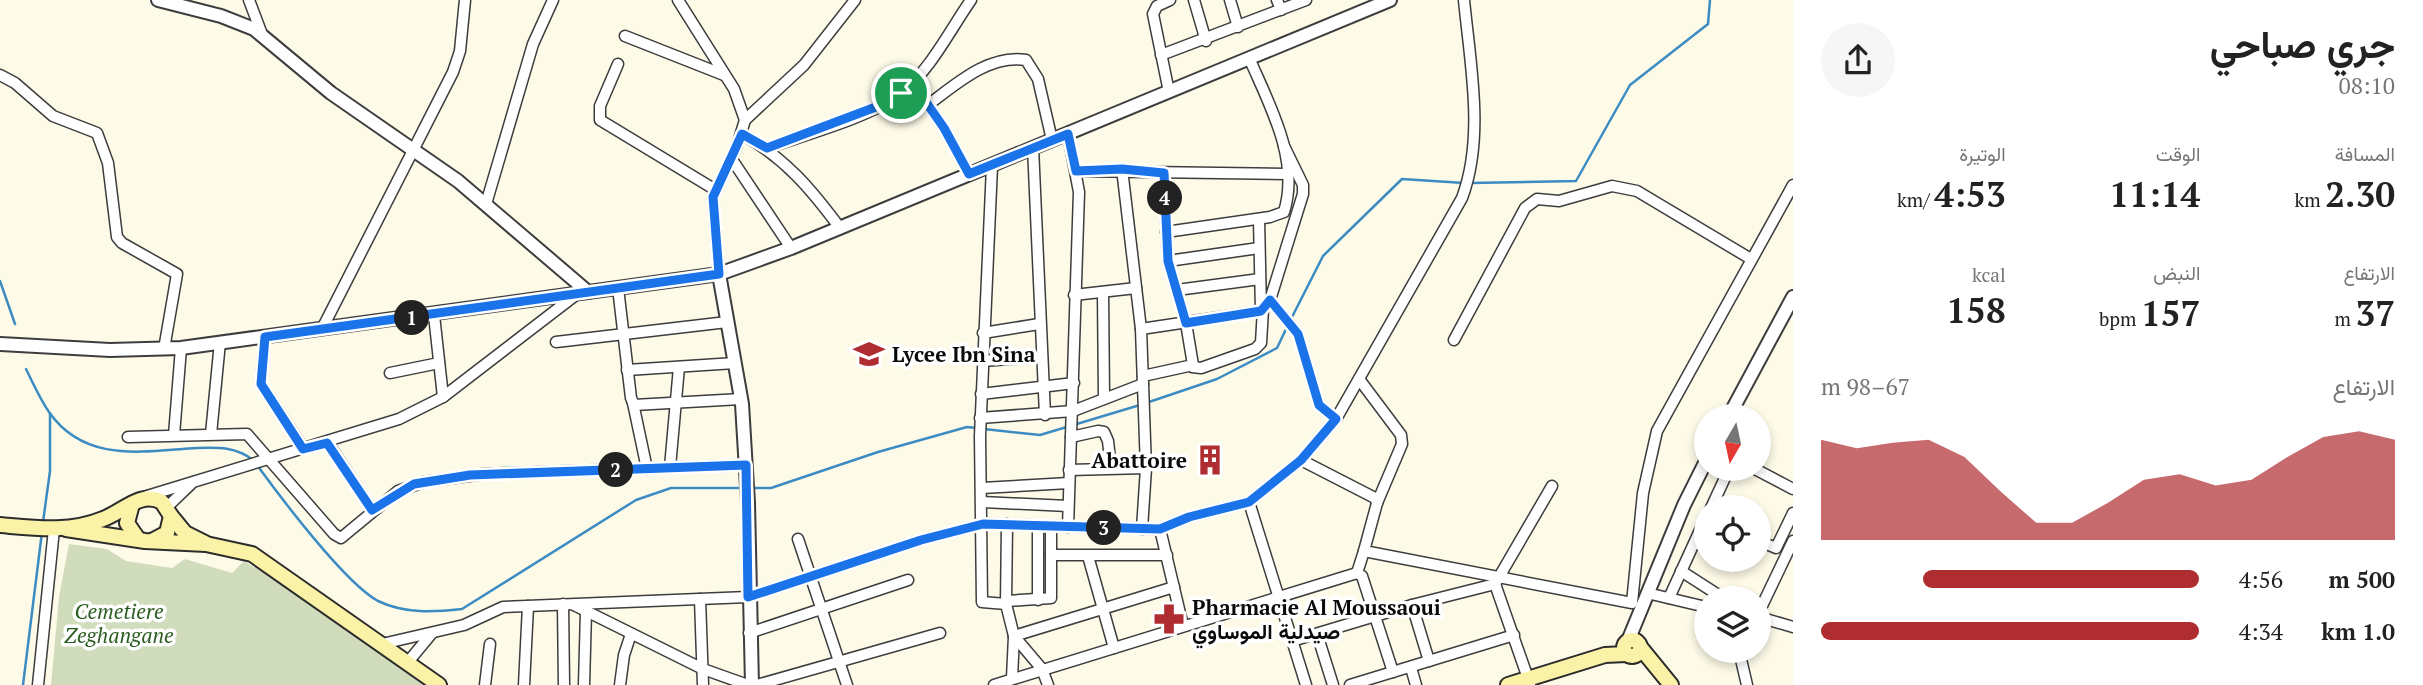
<!DOCTYPE html>
<html lang="ar">
<head>
<meta charset="utf-8">
<style>
  body { margin:0; font-family:"PT Serif",Vazirmatn,serif; background:#f6f6f6; color:#222; direction:rtl; height:100vh; display:flex; flex-direction:column; font-size:26px; white-space:nowrap }
  * { box-sizing:border-box; margin:0 }
  p { font-size:23px; color:#767676 }
  .icon { flex:none; width:38px; height:38px; fill:none; stroke:currentColor; stroke-width:2; stroke-linecap:round; stroke-linejoin:round }
  .map { position:relative; flex:1; overflow:hidden; direction:ltr }
  .sheet { display:flex; flex-direction:column; background:#fff; width:630px }
  .sheet>* { flex:none }
  .needle { width:46px; rotate:189deg }
  .buttons { position:absolute; left:1694px; top:404px; display:grid; gap:14px }
  .buttons a { display:grid; place-items:center; width:77px; height:77px; border-radius:50%; background:#fff; box-shadow:0 4px 10px #0003; font-size:35px }
  .pin { position:absolute; display:grid; place-items:center; width:60px; height:60px; color:#fff; margin:-30px; border:4px solid #fff; border-radius:50%; box-shadow:0 2px 7px #0007 }
  .km { position:absolute; width:35px; height:35px; margin:-18px; border-radius:50%; background:#222; color:#fff; font-size:19px; line-height:35px; text-align:center }
  .round { display:grid; place-items:center; flex:none; width:74px; height:74px; border-radius:37px; background:#f6f6f6 }
  .summary { display:flex; align-items:center; justify-content:space-between; height:119px; padding:0 28px }
  h1 { font-size:38px; font-weight:700; line-height:52px }
  .figures { display:grid; grid-template-columns:repeat(3,1fr); gap:10px; height:119px; padding:7px 28px }
  .figures div { display:grid; align-content:center }
  .figures b { font-size:35px; font-weight:700 }
  .figures small { font-size:19px; font-weight:400 }
  .figures p { font-size:19px }
  .chart { height:196px; padding:14px 28px }
  .chart p { display:flex; justify-content:space-between }
  .chart svg { width:100%; height:126px; margin-top:7px; fill:#af2c31; opacity:.7 }
  ul { padding:0 28px; list-style:none; font-size:23px }
  li { display:grid; grid-template-columns:112px 84px 1fr; align-items:center; height:52px }
  li i { height:18px; border-radius:9px; background:#af2c31 }
  main { display:flex; flex:1; min-height:0 }
  .map>svg:first-child { display:block }
  .cemetery { fill:#d1dcbc }
  .lines { fill:none; stroke-linecap:round; stroke-linejoin:round }
  .stream { stroke:#3c8cc3; stroke-width:2.5 }
  .minor-casing { stroke:#3d3d3d; stroke-width:13 }
  .tertiary-casing { stroke:#3d3d3d; stroke-width:16 }
  .secondary-casing { stroke:#2c2c2c; stroke-width:18 }
  .minor { stroke:#fff; stroke-width:10 }
  .tertiary { stroke:#fff; stroke-width:12 }
  .secondary { stroke:#faf2a7; stroke-width:14 }
  .route-casing { stroke:#fff; stroke-width:14 }
  .route { stroke:#1a73e8; stroke-width:9 }
  .labels { text-anchor:middle; dominant-baseline:central; stroke-width:7; stroke-linejoin:round; paint-order:stroke }
  .poi-label { font-size:21px; font-weight:bold; fill:#0a0a0a; stroke:#fff; text-anchor:start }
  .park-label { font-size:21px; font-style:italic; fill:#2b5c20; stroke:#fff }
</style>
</head>
<body>
<main>
<section class="sheet">
<div class="summary"><div><h1>جري صباحي</h1><p>08:10</p></div><a class="round"><svg class="icon" aria-label="share" viewBox="0 0 24 24"><path d="M12 15V3M7 8l5-5 5 5M5 13v7h14v-7"/></svg></a></div>
<div class="figures">
<div><p>المسافة</p><b>2.30<small> km</small></b></div>
<div><p>الوقت</p><b>11:14</b></div>
<div><p>الوتيرة</p><b>4:53<small> /km</small></b></div>
</div>
<div class="figures">
<div><p>الارتفاع</p><b>37<small> m</small></b></div>
<div><p>النبض</p><b>157<small> bpm</small></b></div>
<div><p>kcal</p><b>158</b></div>
</div>
<div class="chart"><p><span>الارتفاع</span>67–98 m</p>
<svg viewBox="0 0 160 44" preserveAspectRatio="none"><path d="M0 44V9L10 12L20 10L30 9L40 15L50 27L60 38L70 38L80 31L90 23L100 21L110 25L120 23L130 15L140 8L150 6L160 9V44z"/></svg>
</div>
<ul>
<li><b>500 m</b>4:56<i style="width:73%"></i></li>
<li><b>1.0 km</b>4:34<i style="width:100%"></i></li>
</ul>
</section>
<div class="map">
<svg width="1793" height="685" viewBox="0 0 1793 685">
  <rect width="100%" height="100%" fill="#fefae8"/>
  <!-- cemetery -->
  <path class="cemetery" d="M 69,544 L 107,549 L 126,561 L 172,568 L 185,559 L 232,573 L 244,561 L 356,631 L 428,685 L 51,685 L 59,597 Z"/>
  <g class="lines">
    <!-- stream -->
    <g class="stream">
      <path d="M 1470,183 L 1576,181 L 1630,85 L 1708,24 L 1710,0"/>
      <path d="M 0,281 L 15,324"/>
      <path d="M 1290,321 L 1323,256 L 1402,179 L 1464,183"/>
      <path d="M 26,369 C 33,383 40,399 49,412 C 85,464 144,451 197,448 C 219,447 236,447 253,460"/>
      <path d="M 1146,403 L 1217,379 L 1277,348 L 1287,327"/>
      <path d="M 984,429 L 1040,435 L 1140,405"/>
      <path d="M 257,465 C 281,498 345,583 378,601 C 405,614 434,612 462,609 L 636,500 L 671,488 L 742,488"/>
      <path d="M 752,488 L 771,488 L 878,452 L 967,427 L 977,428"/>
      <path d="M 43,522 L 50,471 L 50,414"/>
      <path d="M 23,685 L 42,532"/>
    </g>
    <!-- minor casing -->
    <g class="minor-casing">
      <g id="minor">
        <path d="M 249,0 L 263,37"/>
        <path d="M 678,0 L 734,89 L 745,120 L 737,146 L 713,197 L 719,274"/>
        <path d="M 1194,0 L 1206,41"/>
        <path d="M 1230,0 L 1238,27"/>
        <path d="M 1277,0 L 1281,10"/>
        <path d="M 625,36 L 724,75"/>
        <path d="M 1161,55 L 1306,0"/>
        <path d="M 618,64 L 600,106 L 600,120 L 714,189"/>
        <path d="M 0,75 L 15,83 L 53,116 L 97,133 L 108,163 L 117,237 L 122,243 L 177,274 L 164,349"/>
        <path d="M 912,82 L 944,128 L 969,174"/>
        <path d="M 1169,92 L 1153,14 L 1157,6 L 1170,0"/>
        <path d="M 928,105 C 956,84 989,54 1026,60 L 1038,79 L 1052,140"/>
        <path d="M 745,120 L 804,65 L 855,0"/>
        <path d="M 742,134 C 785,158 811,189 840,228"/>
        <path d="M 1068,134 L 1079,192 L 1068,527"/>
        <path d="M 1284,146 L 1303,185 L 1303,194 L 1270,300 L 1298,334 L 1319,405 L 1336,419"/>
        <path d="M 1033,147 L 1045,415"/>
        <path d="M 767,148 C 804,135 871,117 900,94 C 930,71 950,30 971,0"/>
        <path d="M 731,158 L 791,248"/>
        <path d="M 992,166 L 980,436 L 982,602 L 1006,604 L 1014,636 L 1012,678"/>
        <path d="M 1122,169 L 1141,329 L 1146,468"/>
        <path d="M 1077,171 L 1287,174"/>
        <path d="M 486,204 L 533,44 L 553,0"/>
        <path d="M 1166,232 L 1270,217 L 1284,212 C 1300,160 1270,106 1250,60"/>
        <path d="M 1168,261 L 1259,248"/>
        <path d="M 618,288 L 631,398 L 634,405 L 741,399"/>
        <path d="M 1177,290 L 1260,279"/>
        <path d="M 1103,292 L 1104,399"/>
        <path d="M 1074,295 L 1136,288"/>
        <path d="M 434,315 L 443,397"/>
        <path d="M 322,329 L 453,72 L 460,51 L 465,0"/>
        <path d="M 1141,329 L 1261,311 L 1259,219"/>
        <path d="M 983,333 L 1039,324"/>
        <path d="M 265,337 L 261,384 L 303,448"/>
        <path d="M 1454,340 L 1525,208 L 1537,199 L 1559,201 L 1612,186 L 1637,191 L 1751,259"/>
        <path d="M 556,342 L 727,322"/>
        <path d="M 982,361 L 1042,357"/>
        <path d="M 1192,367 L 1201,368 L 1255,349 L 1261,343 L 1263,309"/>
        <path d="M 627,370 L 735,363"/>
        <path d="M 390,373 L 439,363"/>
        <path d="M 1143,376 L 1193,365 L 1186,323 L 1168,261 L 1164,173"/>
        <path d="M 1359,379 L 1401,435 L 1402,444 L 1377,503"/>
        <path d="M 981,394 L 1074,383"/>
        <path d="M 633,403 L 647,469"/>
        <path d="M 980,418 L 1073,411 L 1143,384"/>
        <path d="M 211,434 L 220,342"/>
        <path d="M 174,435 L 181,348"/>
        <path d="M 128,437 L 247,434 L 334,534 L 341,538 L 398,491 L 424,482 L 484,474 L 746,465"/>
        <path d="M 1071,437 L 1098,431 L 1104,432 L 1108,441 L 1111,468"/>
        <path d="M 328,443 L 372,510"/>
        <path d="M 1301,460 L 1375,498 L 1377,503 L 1364,551 L 1632,603 L 1643,493 L 1657,431 L 1793,185"/>
        <path d="M 670,467 L 679,367"/>
        <path d="M 1755,469 L 1793,489"/>
        <path d="M 1069,470 L 1146,468 L 1142,529"/>
        <path d="M 982,488 L 1069,483"/>
        <path d="M 147,496 L 399,419 L 443,397 L 577,294"/>
        <path d="M 982,502 L 1068,506"/>
        <path d="M 1249,502 L 1306,685"/>
        <path d="M 167,507 L 191,484"/>
        <path d="M 1711,508 L 1729,469"/>
        <path d="M 1160,529 L 1183,626"/>
        <path d="M 798,539 L 847,685"/>
        <path d="M 1759,541 L 1776,548 L 1793,513"/>
        <path d="M 1051,555 L 1167,555"/>
        <path d="M 1088,556 L 1114,648"/>
        <path d="M 1681,571 L 1723,598"/>
        <path d="M 1357,573 L 1364,551"/>
        <path d="M 1495,584 L 1530,684"/>
        <path d="M 1647,593 L 1706,607"/>
        <path d="M 1669,598 L 1706,517"/>
        <path d="M 700,599 L 703,685"/>
        <path d="M 1038,600 L 1038,527"/>
        <path d="M 1007,601 L 1051,598 L 1051,527"/>
        <path d="M 563,604 L 564,685"/>
        <path d="M 1006,604 L 1007,524"/>
        <path d="M 574,605 L 703,669 L 748,685"/>
        <path d="M 1412,605 L 1429,661"/>
        <path d="M 1759,612 L 1793,541"/>
        <path d="M 1759,617 L 1793,627"/>
        <path d="M 749,633 L 908,580"/>
        <path d="M 1317,634 L 1333,685"/>
        <path d="M 1014,636 L 1174,587"/>
        <path d="M 1014,636 L 1042,669 L 1048,685"/>
        <path d="M 1292,641 L 1412,605 L 1495,584 L 1552,486"/>
        <path d="M 382,644 L 464,625 L 503,607 L 748,597 L 921,540 L 983,524 L 1160,529 L 1189,517 L 1249,502 L 1301,460 L 1336,419 L 1462,198 C 1485,137 1470,63 1464,0"/>
        <path d="M 1739,651 L 1747,685"/>
        <path d="M 408,662 L 432,633"/>
        <path d="M 1411,668 L 1416,685"/>
        <path d="M 38,685 L 54,529"/>
        <path d="M 485,685 L 490,644"/>
        <path d="M 524,685 L 528,606"/>
        <path d="M 584,685 L 586,611"/>
        <path d="M 620,685 L 624,655 L 631,634"/>
        <path d="M 757,685 L 940,633"/>
        <path d="M 994,685 L 1357,573 L 1362,576 L 1393,672"/>
        <path d="M 1350,685 L 1514,635"/>
      </g>
    </g>
    <!-- tertiary casing -->
    <g class="tertiary-casing">
      <g id="tertiary">
        <path d="M 158,0 L 221,16 L 254,29 L 331,93 L 458,181 L 588,292"/>
        <path d="M 719,274 L 742,404 L 748,503 L 752,685"/>
        <path d="M 0,344 L 110,350 L 181,348 L 719,274 L 791,248 L 1390,0"/>
        <path d="M 1729,416 L 1793,297"/>
        <path d="M 1628,641 L 1684,505 L 1706,461"/>
      </g>
    </g>
    <!-- secondary casing -->
    <g class="secondary-casing">
      <g id="secondary">
        <path d="M 132,504 L 127,523 L 138,539"/>
        <path d="M 171,516 L 185,533 L 205,543"/>
        <path d="M 0,525 C 35,528 69,533 103,519 C 123,512 141,490 162,502 L 171,516 L 167,533 L 152,541"/>
        <path d="M 66,529 L 145,541 L 206,544 L 252,554 L 439,685"/>
        <circle cx="1632" cy="648" r="8"/>
        <path d="M 1640,647 L 1671,685"/>
        <path d="M 1508,685 L 1605,655 L 1626,654"/>
      </g>
    </g>
    <!-- minor -->
    <use href="#minor" class="minor"/>
    <!-- tertiary -->
    <use href="#tertiary" class="tertiary"/>
    <!-- secondary -->
    <use href="#secondary" class="secondary"/>
  </g>
  <g class="lines">
    <!-- route casing -->
    <g class="route-casing">
      <path id="route" d="M 912,82 L 944,128 L 969,174 L 1068,134 L 1076,171 L 1122,169 L 1164,173 L 1168,261 L 1186,323 L 1261,311 L 1270,300 L 1298,334 L 1319,405 L 1336,419 L 1301,460 L 1249,502 L 1189,517 L 1160,529 L 983,524 L 921,540 L 748,597 L 746,465 L 470,475 L 414,484 L 372,510 L 327,443 L 303,449 L 261,384 L 265,337 L 719,274 L 713,197 L 742,134 L 767,148 L 889,102 Z"/>
    </g>
    <!-- route -->
    <use href="#route" class="route"/>
  </g>
  <!-- icons -->
  <defs>
    <g id="university-bare" transform="scale(2.415)"><path d="M0-5L7-2L0 1L-7-2ZM-4 1L0 2.5L4 1V4Q0 6-4 4Z" fill="#af2c31" stroke="#fff" stroke-width="2.5" paint-order="stroke"/></g>
    <g id="building-bare" transform="scale(2.415)"><path d="M-4-6H4V6H1V3H-1V6H-4ZM-2.5-4.3h1.7v1.8h-1.7ZM.8-4.3h1.7v1.8H.8ZM-2.5-1h1.7V.8h-1.7ZM.8-1h1.7V.8H.8Z" fill="#af2c31" stroke="#fff" stroke-width="2.5" paint-order="stroke"/></g>
    <g id="pharmacy-bare" transform="scale(2.415)"><path d="M-2-6h4v4h4v4h-4v4h-4v-4h-4v-4h4Z" fill="#af2c31" stroke="#fff" stroke-width="2.5" paint-order="stroke"/></g>
  </defs>
  <g fill-rule="evenodd">
    <use href="#university-bare" x="869" y="354"/>
    <use href="#building-bare" x="1210" y="460"/>
    <use href="#pharmacy-bare" x="1169" y="619"/>
  </g>
  <g class="labels">
    <!-- poi labels -->
    <g class="poi-label">
      <text x="892" y="354">Lycee Ibn Sina</text>
      <text x="1187" y="460" text-anchor="end">Abattoire</text>
      <text x="1192" y="607">Pharmacie Al Moussaoui<tspan x="1192" dy="24">صيدلية الموساوي</tspan></text>
    </g>
    <!-- park labels -->
    <g class="park-label">
      <text x="119" y="611">Cemetiere<tspan x="119" dy="24">Zeghangane</tspan></text>
    </g>
  </g>
</svg>
<div class="buttons">
<a><svg class="needle" viewBox="-14 -14 28 28"><path d="M0-13l5 13h-10z" fill="#e53935"/><path d="M0 13l5-13h-10z" fill="#767676"/></svg></a>
<a><svg class="icon" aria-label="locate" viewBox="0 0 24 24"><circle cx="12" cy="12" r="6"/><path d="M12 2v4M12 18v4M2 12h4M18 12h4"/></svg></a>
<a><svg class="icon" aria-label="layers" viewBox="0 0 24 24"><path d="M12 4l9 5-9 5-9-5zM3 14l9 5 9-5"/></svg></a>
</div>
<div class="pin" style="left:901px;top:93px;background:#1e9e55"><svg class="icon" aria-label="arrive" viewBox="0 0 24 24"><path d="M6 21V4h12l-3 4 3 4H6"/></svg></div>
<b class="km" style="left:412px;top:318px">1</b>
<b class="km" style="left:616px;top:470px">2</b>
<b class="km" style="left:1104px;top:528px">3</b>
<b class="km" style="left:1165px;top:198px">4</b>
</div>
</main>
</body>
</html>
